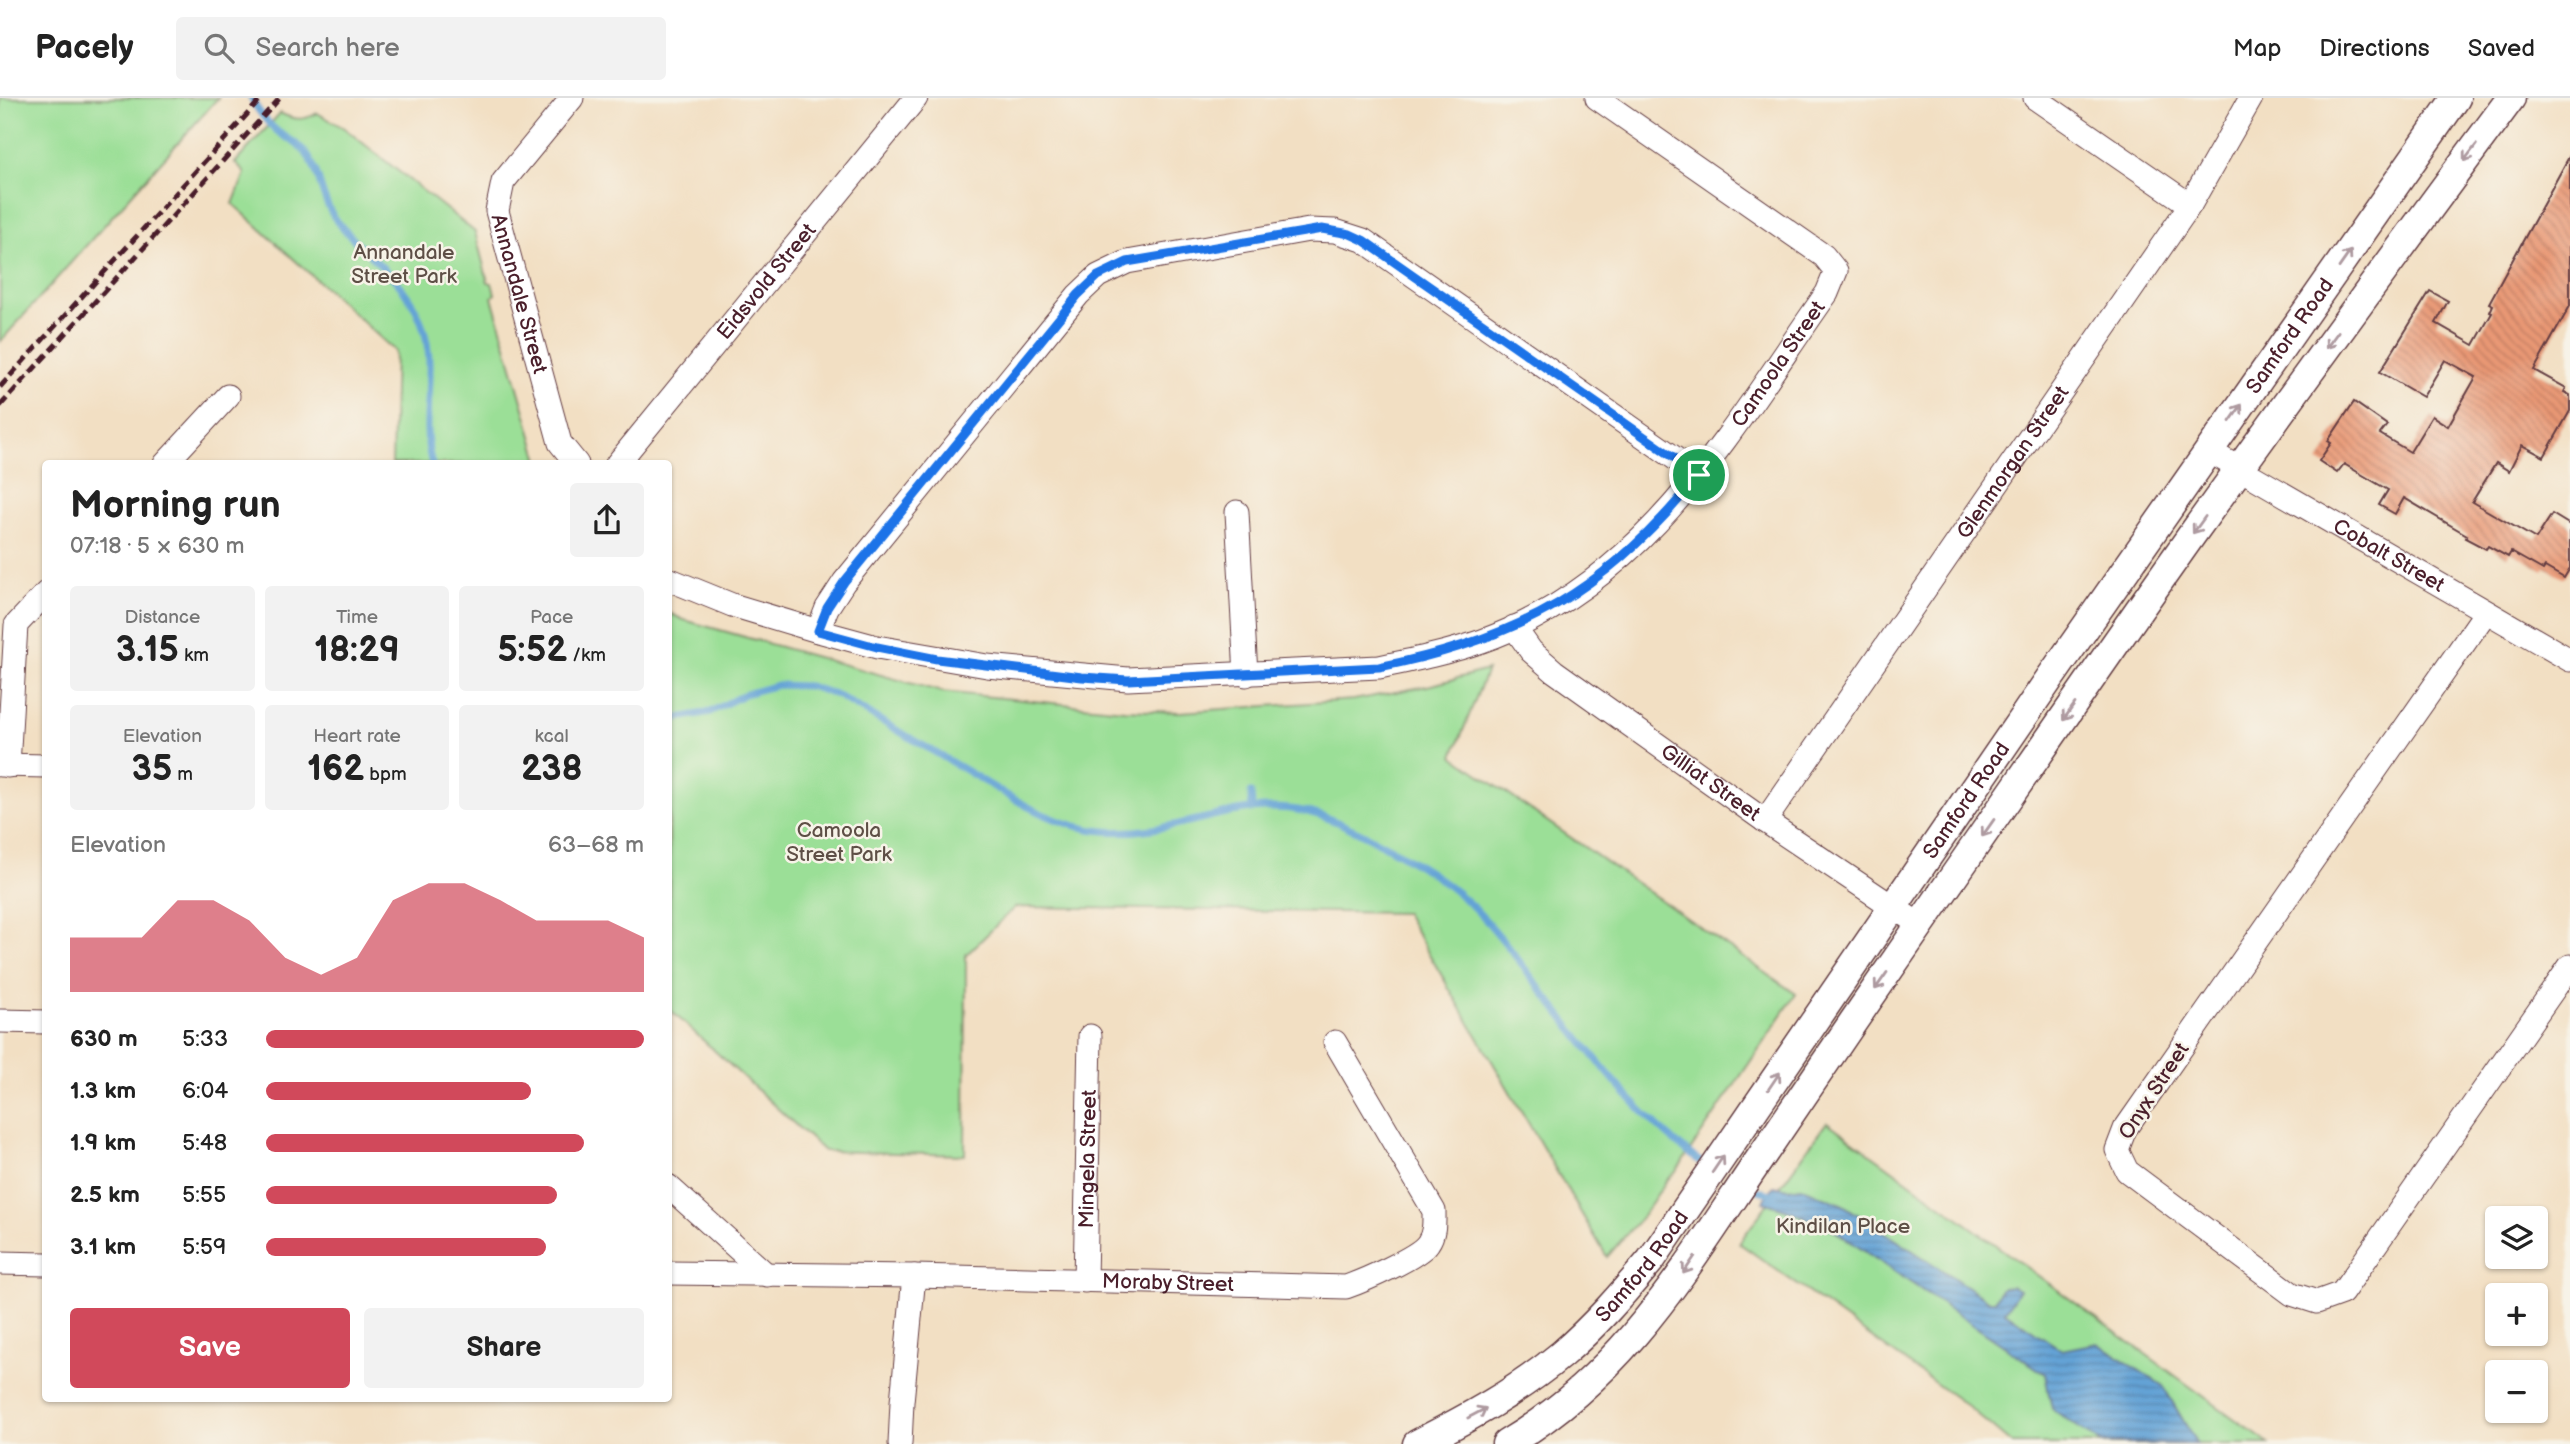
<!DOCTYPE html>
<html lang="en">
<head>
<meta charset="utf-8">
<style>
  body { margin:0; font-family:"Balsamiq Sans",sans-serif; background:#f2f2f2; color:#222; height:100vh; display:flex; flex-direction:column; font-size:26px; white-space:nowrap }
  * { box-sizing:border-box; margin:0 }
  p { font-size:23px; color:#767676 }
  .icon { flex:none; width:38px; height:38px; fill:none; stroke:currentColor; stroke-width:2; stroke-linecap:round; stroke-linejoin:round }
  .map { position:relative; flex:1; overflow:hidden }
  .sheet { position:absolute; left:42px; top:362px; width:630px; height:942px; display:flex; flex-direction:column; background:#fff; border-radius:7px; box-shadow:0 2px 5px #0004 }
  .sheet>* { flex:none }
  .fabs { position:absolute; left:2485px; top:1108px; display:grid; gap:14px }
  .fabs a { display:grid; place-items:center; width:63px; height:63px; border-radius:7px; background:#fff; box-shadow:0 2px 5px #0004; font-size:35px }
  .pin { position:absolute; display:grid; place-items:center; width:60px; height:60px; color:#fff; margin:-30px; border:4px solid #fff; border-radius:50%; box-shadow:0 2px 7px #0007 }
  .round { display:grid; place-items:center; flex:none; width:74px; height:74px; border-radius:7px; background:#f2f2f2 }
  .head { display:flex; align-items:center; justify-content:space-between; height:119px; padding:0 28px }
  h1 { font-size:38px; font-weight:800; line-height:52px }
  .metrics { display:grid; grid-template-columns:repeat(3,1fr); gap:10px; height:119px; padding:7px 28px }
  .metrics div { display:grid; align-content:center; border-radius:7px; background:#f2f2f2; text-align:center }
  .metrics b { font-size:35px; font-weight:800 }
  .metrics small { font-size:19px; font-weight:400 }
  .metrics p { font-size:19px }
  .chart { height:196px; padding:14px 28px }
  .chart p { display:flex; justify-content:space-between }
  .chart svg { width:100%; height:126px; margin-top:7px; fill:#d1495b; opacity:.7 }
  .primary-button { display:flex; gap:14px; margin-top:auto; padding:14px 28px }
  .primary-button a { flex:1; height:80px; border-radius:7px; background:#d1495b; color:#fff; font-size:28px; font-weight:800; line-height:80px; text-align:center }
  .primary-button a+a { background:#f2f2f2; color:#222 }
  ul { padding:0 28px; list-style:none; font-size:23px }
  li { display:grid; grid-template-columns:112px 84px 1fr; align-items:center; height:52px }
  li i { height:18px; border-radius:9px; background:#d1495b }
  header { display:flex; align-items:center; gap:42px; box-sizing:border-box; height:98px; padding:0 35px; background:#fff; border-bottom:2px solid #e0e0e0 }
  header strong { font-size:33px }
  nav { display:flex; gap:38px; margin-inline-start:auto; font-size:24px }
  .search { width:490px; height:63px; background:#f2f2f2; display:flex; align-items:center; gap:18px; box-sizing:border-box; padding:0 24px; border-radius:7px; color:#767676; font-size:26px }
  .map>svg:first-child { display:block }
  .green { fill:#9bdf97; stroke:#727f61; stroke-width:2 }
  .water { fill:url(#water-rules); stroke:#576180; stroke-width:2 }
  .lines { fill:none; stroke-linecap:round; stroke-linejoin:round }
  .stream { stroke:#64a3d6; stroke-width:7 }
  .building { fill:url(#building-back-hatch) }
  .minor-casing { stroke:#633c42; stroke-width:25 }
  .major-casing { stroke:#633c42; stroke-width:31 }
  .minor { stroke:#fff; stroke-width:23 }
  .major { stroke:#fff; stroke-width:28 }
  .rail { stroke:#4a1f2b; stroke-width:5; stroke-dasharray:10 5; stroke-linecap:butt }
  .oneway { stroke:#ae9aa0 }
  .route-casing { stroke:#fff; stroke-width:14 }
  .route { stroke:#1a73e8; stroke-width:9 }
  .labels { text-anchor:middle; dominant-baseline:central; stroke-width:5; stroke-linejoin:round; paint-order:stroke }
  .park-label { font-size:21px; fill:#5e4f46; stroke:#f7f3e8 }
  .street-label { font-size:21px; fill:#4a1f2b; stroke:#f7f3e8 }
</style>
</head>
<body>
<header>
<strong>Pacely</strong>
<div class="search"><svg class="icon" aria-label="search" viewBox="0 0 24 24"><circle cx="10" cy="10" r="6"/><path d="M15 15l6 6"/></svg>Search here</div>
<nav><a>Map</a><a>Directions</a><a>Saved</a></nav>
</header>
<div class="map">
<svg width="2570" height="1346" viewBox="0 0 2570 1346">
  <defs>
    <pattern id="water-rules" width="6" height="5" patternUnits="userSpaceOnUse" patternTransform="scale(1.75)"><rect width="6" height="5" fill="#64a3d6"/><path d="M0 2.5h6" fill="none" stroke="#5484ae"/></pattern>
    <pattern id="building-back-hatch" width="6" height="6" patternUnits="userSpaceOnUse" patternTransform="scale(1.75)"><rect width="6" height="6" fill="#e99875"/><path d="M-1 5l2 2M0 0l6 6M5-1l2 2" fill="none" stroke="#bf7b60"/></pattern>
  </defs>
  <rect width="100%" height="100%" fill="#f7f3e8"/>
  <filter id="ink" filterUnits="userSpaceOnUse"><feTurbulence type="fractalNoise" baseFrequency=".0143" numOctaves="2"/><feDisplacementMap in="SourceGraphic" scale="14" xChannelSelector="R" yChannelSelector="G"/><feConvolveMatrix kernelMatrix="1 2 1 2 8 2 1 2 1" color-interpolation-filters="sRGB"/></filter>
  <filter id="wash" filterUnits="userSpaceOnUse"><feTurbulence type="fractalNoise" baseFrequency=".00686" numOctaves="4" result="noise"/><feDisplacementMap in="SourceGraphic" scale="28" xChannelSelector="R" yChannelSelector="G"/><feGaussianBlur stdDeviation="1.57" result="paint"/><feColorMatrix in="noise" values="0 0 0 0 0 0 0 0 0 0 0 0 0 0 0 0 0 1.4 0 .05"/><feComposite in="paint" operator="in"/></filter>
  <g filter="url(#wash)">
    <rect width="100%" height="100%" fill="#f2dfc3"/>
    <!-- green -->
    <g class="green">
      <path d="M 0,0 L 218,0 L 0,244 Z"/>
      <path d="M 280,15 C 293,22 304,23 317,15 L 344,30 L 475,134 L 488,184 L 492,185 L 495,196 L 492,199 L 540,366 L 392,366 L 395,253 L 233,106 L 245,75 L 235,65 Z"/>
      <path d="M 669,515 L 684,522 L 942,594 L 1124,612 L 1180,614 L 1354,602 L 1432,587 L 1487,572 L 1453,658 L 1796,896 L 1675,1075 L 1667,1082 L 1644,1116 L 1607,1159 L 1405,815 L 1015,809 L 966,857 L 965,1057 L 824,1053 L 669,911 Z"/>
      <path d="M 1827,1024 L 2269,1346 L 2012,1346 L 1967,1308 L 1739,1145 Z"/>
    </g>
    <!-- water -->
    <path class="water" d="M 1774,1088 L 1789,1091 L 1801,1089 L 1843,1107 L 1989,1203 L 1994,1203 L 2002,1190 L 2012,1188 L 2019,1192 L 2005,1214 L 2062,1252 L 2097,1245 L 2163,1288 L 2197,1346 L 2101,1345 L 2052,1311 L 2045,1276 L 1829,1129 L 1788,1112 L 1763,1104 Z"/>
    <g class="lines">
      <!-- stream -->
      <g class="stream">
        <path d="M 251,0 C 258,13 266,24 277,33 C 286,40 296,44 303,52 C 321,71 319,98 334,119 C 359,153 398,175 417,214 C 443,267 417,313 432,366"/>
        <path d="M 668,622 L 710,614 L 745,596 L 777,587 L 809,588 L 837,597 C 880,622 922,647 965,672 C 1008,697 1052,729 1104,733 C 1188,740 1252,685 1337,724 C 1384,745 1434,772 1471,807 C 1494,829 1513,855 1532,880 C 1585,947 1637,1021 1708,1069"/>
        <path d="M 1251,695 L 1252,709"/>
        <path d="M 1750,1090 L 1775,1097"/>
      </g>
    </g>
    <g id="blocks">
      <!-- building -->
      <path class="building" d="M 2570,57 L 2570,208 L 2534,272 L 2566,290 L 2564,294 L 2570,297 L 2570,313 L 2544,359 L 2522,347 L 2509,373 L 2496,365 L 2472,404 L 2536,441 L 2552,416 L 2570,427 L 2570,470 L 2564,480 L 2545,469 L 2543,472 L 2511,454 L 2508,459 L 2488,448 L 2486,451 L 2465,440 L 2467,437 L 2404,400 L 2395,416 L 2379,407 L 2388,392 L 2344,366 L 2337,375 L 2319,363 L 2331,345 L 2328,343 L 2354,304 L 2387,327 L 2380,336 L 2410,354 L 2432,318 L 2448,328 L 2476,279 L 2445,262 L 2423,299 L 2380,274 L 2430,193 L 2448,203 L 2436,225 L 2474,247 L 2492,215 L 2490,214 L 2493,207 L 2489,205 Z"/>
    </g>
  </g>
  <g filter="url(#ink)">
    <use href="#blocks" fill-opacity="0" stroke="#633c42" stroke-width="2"/>
    <g class="lines">
      <!-- minor casing -->
      <g class="minor-casing">
        <g id="minor">
          <path id="s1" d="M 572,0 L 503,84 L 497,113 L 560,345 L 577,366"/>
          <path d="M 2035,0 L 2190,107"/>
          <path id="s2" d="M 2209,353 L 2570,562"/>
          <path d="M 165,366 L 228,298"/>
          <path id="s3" d="M 617,366 L 916,0"/>
          <path d="M 1237,414 L 1246,577"/>
          <path id="s4" d="M 668,481 L 732,507 L 818,533 L 877,549 L 987,568 L 1128,581 L 1379,569 C 1413,562 1448,555 1482,543 C 1648,484 1731,331 1827,195 L 1836,173 L 1824,158 L 1597,0"/>
          <path d="M 2486,514 L 2125,1031 L 2117,1052 L 2127,1073 L 2292,1196 L 2317,1204 L 2342,1195 L 2570,868"/>
          <path id="s5" d="M 1514,529 L 1531,553 L 1554,573 L 1765,723 L 1920,827"/>
          <path d="M 818,533 L 827,510 L 844,484 L 1078,197 L 1098,178 L 1127,164 L 1309,132 L 1335,133 L 1363,142 L 1699,377"/>
          <path d="M 0,667 L 46,668"/>
          <path d="M 8,668 L 16,527 L 46,495"/>
          <path id="s6" d="M 1765,723 L 2190,107 L 2251,0"/>
          <path d="M 0,923 L 46,924"/>
          <path d="M 668,1088 L 767,1177"/>
          <path d="M 0,1165 L 46,1166"/>
          <path id="s7" d="M 668,1175 L 914,1178 L 1346,1189 C 1363,1183 1419,1159 1428,1145 C 1435,1135 1434,1123 1434,1113 L 1335,944"/>
          <path id="s8" d="M 1085,1183 L 1090,938"/>
          <path d="M 900,1346 L 902,1304 L 914,1178"/>
        </g>
      </g>
      <!-- major casing -->
      <g class="major-casing">
        <g id="major">
          <path id="s9" d="M 1417,1346 C 1468,1320 1518,1293 1562,1256 C 1595,1228 1623,1195 1651,1162 L 2050,580 L 2456,0"/>
          <path d="M 1506,1346 C 1623,1277 1683,1174 1757,1065 C 1811,985 1865,906 1920,827 C 2012,695 2103,562 2196,431 C 2300,286 2405,143 2511,0"/>
        </g>
      </g>
      <!-- minor -->
      <use href="#minor" class="minor"/>
      <!-- major -->
      <use href="#major" class="major"/>
      <!-- rail -->
      <g class="rail">
        <path d="M 0,289 L 262,0"/>
        <path d="M 0,308 L 280,0"/>
      </g>
    </g>
    <!-- one-way arrows -->
    <defs><path id="oneway-shaft" d="M-6 0H5M1.5-3L5.5 0L1.5 3" fill="none" stroke-width="1.6" stroke-linecap="round" stroke-linejoin="round" transform="scale(1.75)"/></defs>
    <g class="oneway">
      <use href="#oneway-shaft" transform="translate(2470 55) rotate(127)"/>
      <use href="#oneway-shaft" transform="translate(2345 161) rotate(-55)"/>
      <use href="#oneway-shaft" transform="translate(2332 242) rotate(126)"/>
      <use href="#oneway-shaft" transform="translate(2236 315) rotate(-55)"/>
      <use href="#oneway-shaft" transform="translate(2199 427) rotate(126)"/>
      <use href="#oneway-shaft" transform="translate(2069 614) rotate(125)"/>
      <use href="#oneway-shaft" transform="translate(1988 730) rotate(125)"/>
      <use href="#oneway-shaft" transform="translate(1881 883) rotate(125)"/>
      <use href="#oneway-shaft" transform="translate(1774 983) rotate(-56)"/>
      <use href="#oneway-shaft" transform="translate(1718 1066) rotate(-56)"/>
      <use href="#oneway-shaft" transform="translate(1689 1167) rotate(124)"/>
      <use href="#oneway-shaft" transform="translate(1477 1315) rotate(-28)"/>
    </g>
  </g>
  <g class="lines" filter="url(#ink)">
    <!-- route casing -->
    <g class="route-casing">
      <path id="route" d="M 1322,131 L 1350,136 L 1363,142 L 1699,377 C 1609,491 1520,541 1379,569 L 1128,582 L 1082,579 L 937,561 L 877,549 L 818,533 L 827,510 L 844,484 L 1078,197 L 1098,178 L 1127,164 Z"/>
    </g>
    <!-- route -->
    <use href="#route" class="route"/>
  </g>
  <g class="labels">
    <!-- park labels -->
    <g class="park-label">
      <text x="404" y="154">Annandale<tspan x="404" dy="24">Street Park</tspan></text>
      <text x="839" y="732">Camoola<tspan x="839" dy="24">Street Park</tspan></text>
      <text x="1843" y="1128">Kindilan Place</text>
    </g>
    <!-- street labels -->
    <g class="street-label">
      <text stroke="none"><textPath href="#s3" startOffset="236">Eidsvold Street</textPath></text>
      <text stroke="none"><textPath href="#s1" startOffset="224">Annandale Street</textPath></text>
      <text stroke="none"><textPath href="#s9" startOffset="1424">Samford Road</textPath></text>
      <text stroke="none"><textPath href="#s4" startOffset="1244">Camoola Street</textPath></text>
      <text stroke="none"><textPath href="#s6" startOffset="436">Glenmorgan Street</textPath></text>
      <text stroke="none"><textPath href="#s2" startOffset="208">Cobalt Street</textPath></text>
      <text stroke="none"><textPath href="#s5" startOffset="252">Gilliat Street</textPath></text>
      <text stroke="none"><textPath href="#s9" startOffset="858">Samford Road</textPath></text>
      <text transform="translate(2154 993) rotate(-57)">Onyx Street</text>
      <text stroke="none"><textPath href="#s8" startOffset="122">Mingela Street</textPath></text>
      <text stroke="none"><textPath href="#s9" startOffset="290">Samford Road</textPath></text>
      <text stroke="none"><textPath href="#s7" startOffset="500">Moraby Street</textPath></text>
    </g>
  </g>
</svg>
<div class="fabs">
<a><svg class="icon" aria-label="layers" viewBox="0 0 24 24"><path d="M12 4l9 5-9 5-9-5zM3 14l9 5 9-5"/></svg></a>
<a>+</a>
<a>−</a>
</div>
<div class="pin" style="left:1699px;top:377px;background:#1e9e55"><svg class="icon" aria-label="arrive" viewBox="0 0 24 24"><path d="M6 21V4h12l-3 4 3 4H6"/></svg></div>
<section class="sheet">
<div class="head"><div><h1>Morning run</h1><p>07:18 · 5 × 630 m</p></div><a class="round"><svg class="icon" aria-label="share" viewBox="0 0 24 24"><path d="M12 15V3M7 8l5-5 5 5M5 13v7h14v-7"/></svg></a></div>
<div class="metrics">
<div><p>Distance</p><b>3.15<small> km</small></b></div>
<div><p>Time</p><b>18:29</b></div>
<div><p>Pace</p><b>5:52<small> /km</small></b></div>
</div>
<div class="metrics">
<div><p>Elevation</p><b>35<small> m</small></b></div>
<div><p>Heart rate</p><b>162<small> bpm</small></b></div>
<div><p>kcal</p><b>238</b></div>
</div>
<div class="chart"><p><span>Elevation</span>63–68 m</p>
<svg viewBox="0 0 160 44" preserveAspectRatio="none"><path d="M0 44V25L10 25L20 25L30 12L40 12L50 19L60 32L70 38L80 32L90 12L100 6L110 6L120 12L130 19L140 19L150 19L160 25V44z"/></svg>
</div>
<ul>
<li><b>630 m</b>5:33<i style="width:100%"></i></li>
<li><b>1.3 km</b>6:04<i style="width:70%"></i></li>
<li><b>1.9 km</b>5:48<i style="width:84%"></i></li>
<li><b>2.5 km</b>5:55<i style="width:77%"></i></li>
<li><b>3.1 km</b>5:59<i style="width:74%"></i></li>
</ul>
<div class="primary-button"><a>Save</a><a>Share</a></div>
</section>
</div>
</body>
</html>
